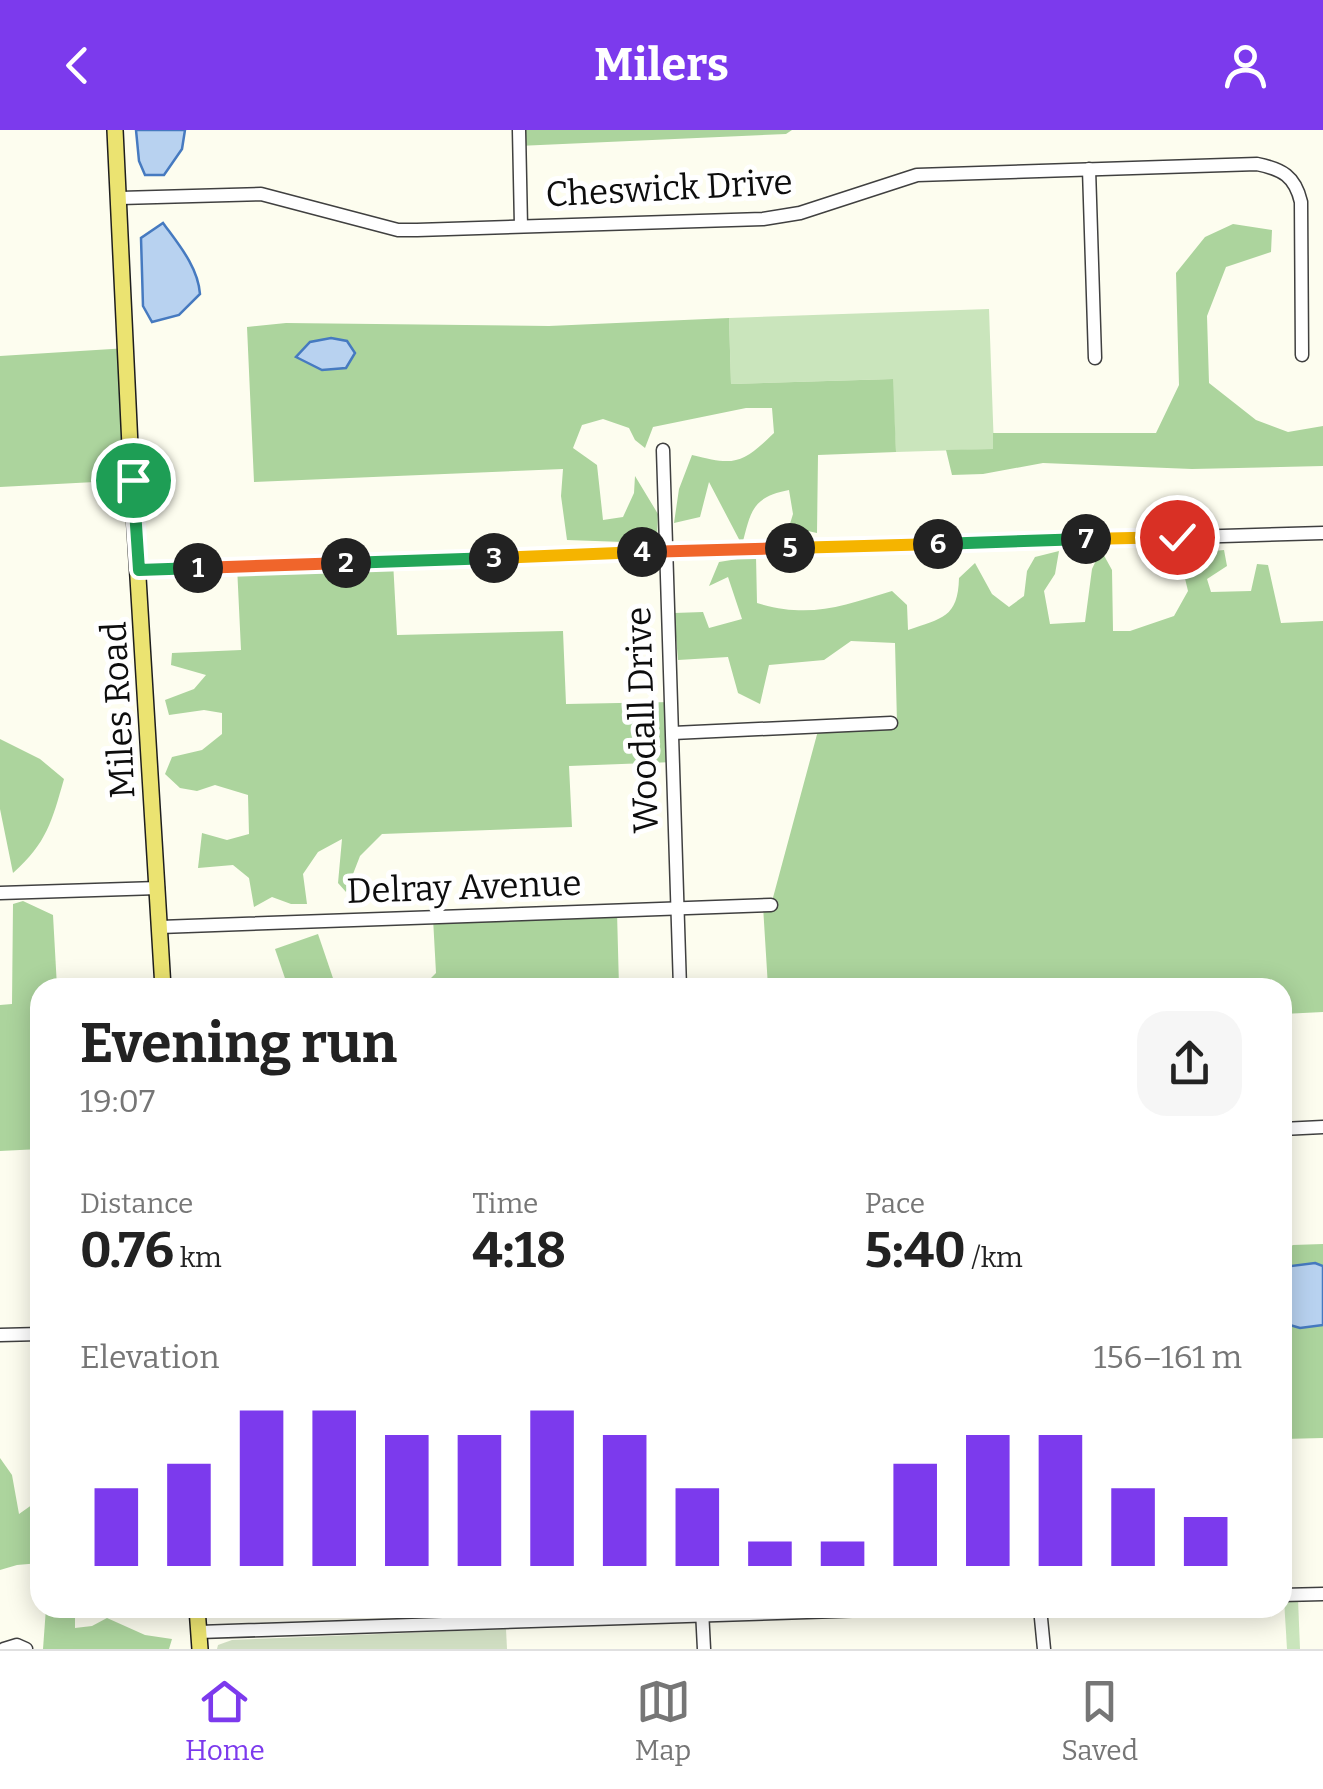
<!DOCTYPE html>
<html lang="en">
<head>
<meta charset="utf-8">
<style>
  body { margin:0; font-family:Bitter,serif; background:#f6f6f6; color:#222; height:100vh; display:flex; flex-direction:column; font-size:38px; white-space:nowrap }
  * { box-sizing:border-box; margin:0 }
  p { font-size:32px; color:#767676 }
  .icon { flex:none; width:55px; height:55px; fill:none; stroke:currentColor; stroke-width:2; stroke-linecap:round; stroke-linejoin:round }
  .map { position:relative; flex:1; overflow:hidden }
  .drawer { position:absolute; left:30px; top:848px; width:1262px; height:640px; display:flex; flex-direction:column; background:#fff; border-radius:30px; box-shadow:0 5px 25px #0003 }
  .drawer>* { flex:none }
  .pin { position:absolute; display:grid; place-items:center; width:85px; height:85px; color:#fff; margin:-42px; border:5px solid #fff; border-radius:50%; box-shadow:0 2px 10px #0007 }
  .km { position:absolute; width:50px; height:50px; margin:-25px; border-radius:50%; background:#222; color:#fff; font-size:28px; line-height:50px; text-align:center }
  .round { display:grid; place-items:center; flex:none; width:105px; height:105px; border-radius:30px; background:#f6f6f6 }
  .summary { display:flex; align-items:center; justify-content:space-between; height:170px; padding:0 50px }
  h1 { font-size:55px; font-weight:700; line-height:75px }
  .metrics { display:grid; grid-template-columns:repeat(3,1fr); gap:15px; height:170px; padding:10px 50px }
  .metrics div { display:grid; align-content:center }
  .metrics b { font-size:50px; font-weight:700 }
  .metrics small { font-size:28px; font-weight:400 }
  .metrics p { font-size:28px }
  .chart { height:280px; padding:20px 50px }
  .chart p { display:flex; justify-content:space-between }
  .chart svg { width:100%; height:180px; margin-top:10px; stroke:#7c3aed; stroke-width:6 }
  header { display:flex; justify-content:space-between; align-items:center; height:130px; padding:0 50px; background:#7c3aed; color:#fff; font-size:45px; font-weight:700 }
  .tabs { display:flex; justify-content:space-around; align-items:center; height:140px; border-top:2px solid #e0e0e0; background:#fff; font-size:28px; color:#767676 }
  .tabs a { display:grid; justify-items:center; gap:5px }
  .tabs .current { color:#7c3aed }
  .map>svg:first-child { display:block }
  .green { fill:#cae5bc }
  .forest { fill:#acd49d }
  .cemetery { fill:#d0dec2 }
  .water { fill:#b8d2f0; stroke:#467ac0; stroke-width:2.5 }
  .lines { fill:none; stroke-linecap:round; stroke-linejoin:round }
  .minor-casing { stroke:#404040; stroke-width:15 }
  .major-casing { stroke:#1e1e1e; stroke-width:18 }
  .minor { stroke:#fff; stroke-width:12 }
  .major { stroke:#ebe371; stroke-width:15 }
  .split-1-casing { stroke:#fff; stroke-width:20 }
  .split-2-casing { stroke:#fff; stroke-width:20 }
  .split-3-casing { stroke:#fff; stroke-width:20 }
  .split-4-casing { stroke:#fff; stroke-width:20 }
  .split-5-casing { stroke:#fff; stroke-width:20 }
  .split-6-casing { stroke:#fff; stroke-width:20 }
  .split-7-casing { stroke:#fff; stroke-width:20 }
  .split-8-casing { stroke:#fff; stroke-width:20 }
  .split-1 { stroke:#22a559; stroke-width:12 }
  .split-2 { stroke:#f0652b; stroke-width:12 }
  .split-3 { stroke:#22a559; stroke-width:12 }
  .split-4 { stroke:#f5b400; stroke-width:12 }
  .split-5 { stroke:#f0652b; stroke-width:12 }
  .split-6 { stroke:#f5b400; stroke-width:12 }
  .split-7 { stroke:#22a559; stroke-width:12 }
  .split-8 { stroke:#f5b400; stroke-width:12 }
  .labels { text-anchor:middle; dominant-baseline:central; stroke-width:10; stroke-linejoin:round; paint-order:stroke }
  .street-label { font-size:35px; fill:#0d0d0d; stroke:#fff }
</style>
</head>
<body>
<header><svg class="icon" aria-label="back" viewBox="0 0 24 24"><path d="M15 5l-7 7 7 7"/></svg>Milers<svg class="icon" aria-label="person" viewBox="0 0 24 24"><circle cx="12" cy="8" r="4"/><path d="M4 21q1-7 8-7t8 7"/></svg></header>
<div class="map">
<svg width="1323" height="1519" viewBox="0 0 1323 1519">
  <rect width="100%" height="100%" fill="#fdfdef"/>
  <!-- green -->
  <g class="green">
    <path d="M 989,179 L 994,319 L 896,322 L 892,249 L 731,254 L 729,188 Z"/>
    <path d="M 1284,1469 L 1298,1469 L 1300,1519 L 1287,1519 Z"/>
  </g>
  <!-- forest -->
  <g class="forest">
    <path d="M 519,0 L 792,0 L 786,4 L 518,16 Z"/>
    <path d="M 1233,94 L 1272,100 L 1271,122 L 1226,137 L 1207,186 L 1209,253 L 1256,290 L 1288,302 L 1323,296 L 1323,336 L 1192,339 L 1043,333 L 983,344 L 952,345 L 946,320 L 993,319 L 993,303 L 1156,303 L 1179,255 L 1176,143 L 1205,107 Z"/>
    <path d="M 729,188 L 731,254 L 893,249 L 896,322 L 818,325 L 817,403 L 789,397 L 793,384 L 789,360 C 752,367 751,381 742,415 L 709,352 L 700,387 L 674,393 L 679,359 L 692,325 C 735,336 742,334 774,303 L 772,278 L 746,278 L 653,297 L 645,318 L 635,310 L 629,298 L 603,289 L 582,295 L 573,318 L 597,335 L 603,390 L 623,387 L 634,363 L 635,346 L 658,384 L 657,407 L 651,413 L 567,410 L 561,366 L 563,339 L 254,352 L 247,197 L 286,193 L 549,196 Z"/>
    <path d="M 128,218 L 133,350 L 0,357 L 0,226 Z"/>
    <path d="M 1101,420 L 1112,440 L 1113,501 L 1130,501 L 1174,486 L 1188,461 L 1182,436 L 1194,423 L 1224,420 L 1227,436 L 1207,449 L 1211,462 L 1251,461 L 1257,434 L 1268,435 L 1281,493 L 1323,491 L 1323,882 L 1283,884 L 1282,858 L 768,857 L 763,776 L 771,775 L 819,597 L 897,593 L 895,513 L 851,511 L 824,530 L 769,535 L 760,574 L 738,563 L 728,527 L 678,530 L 674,483 L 703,482 L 709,498 L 742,489 L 728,447 L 709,456 L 719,432 L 756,426 L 757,473 C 810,489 842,476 892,461 L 907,475 L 908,500 C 942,488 958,488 959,448 L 975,433 L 992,464 L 1009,477 L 1024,466 L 1027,441 L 1035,427 L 1059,421 L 1055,444 L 1044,461 L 1050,494 L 1085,492 L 1092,439 Z"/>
    <path d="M 393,431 L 397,505 L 563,501 L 566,574 L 672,572 L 674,632 L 569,636 L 572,697 L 382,704 L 360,726 L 346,762 L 338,753 L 342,709 L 318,722 L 303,744 L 307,774 L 291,774 L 272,767 L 254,777 L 249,748 L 233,735 L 198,738 L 202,703 L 227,710 L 249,704 L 248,665 L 215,655 L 197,661 L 180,658 L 165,644 L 172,627 L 202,620 L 222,604 L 222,583 L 204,580 L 169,585 L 165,570 L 194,559 L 206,545 L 171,535 L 172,523 L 241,520 L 237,436 Z"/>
    <path d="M 0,609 L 40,629 L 64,649 C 52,691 47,713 13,743 L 0,679 Z"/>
    <path d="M 23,771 L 53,785 L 57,857 L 40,858 L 40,1019 L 0,1021 L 0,875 L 12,874 L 13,774 Z"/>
    <path d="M 617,782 L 619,857 L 396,858 L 424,855 L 436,843 L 433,788 Z"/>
    <path d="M 318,804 L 336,857 L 288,857 L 275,819 Z"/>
    <path d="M 1323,1114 L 1323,1136 L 1314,1133 L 1283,1137 L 1283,1121 L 1293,1115 Z"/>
    <path d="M 1282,1193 L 1300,1198 L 1323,1195 L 1323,1308 L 1283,1309 Z"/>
    <path d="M 0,1328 L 12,1345 L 19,1384 L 36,1372 L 40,1342 L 40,1433 L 17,1435 L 0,1440 Z"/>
    <path d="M 46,1478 L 75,1478 L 75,1498 L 92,1496 L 107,1488 L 145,1505 L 172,1509 L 169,1519 L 43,1519 Z"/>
  </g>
  <!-- cemetery -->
  <path class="cemetery" d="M 506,1499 L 507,1519 L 217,1519 L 218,1515 L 232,1510 Z"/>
  <!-- water -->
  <g class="water">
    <path d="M 136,0 L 185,0 L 182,19 L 164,45 L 145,45 L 139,31 Z"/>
    <path d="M 163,93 C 179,115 198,137 200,164 L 179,185 L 152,192 L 143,176 L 141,108 Z"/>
    <path d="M 331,208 L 347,211 L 355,223 L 346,238 L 322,240 L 296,227 L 310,212 Z"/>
    <path d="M 1315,1133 L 1323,1136 L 1323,1195 L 1300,1198 L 1283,1193 L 1283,1137 Z"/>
  </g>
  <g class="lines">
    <!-- minor casing -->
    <g class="minor-casing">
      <g id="minor">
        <path d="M 519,0 L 521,96"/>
        <path d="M 1089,39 L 1095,228"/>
        <path d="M 120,68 L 261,64 L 398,100 L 417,100 L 763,89 L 800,83 L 917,45 L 1257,34 C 1282,39 1295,46 1301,72 L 1302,225"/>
        <path d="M 663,320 L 680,858"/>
        <path d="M 139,439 L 1323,403"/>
        <path d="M 673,603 L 891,593"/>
        <path d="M 0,763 L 158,758"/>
        <path d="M 160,797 L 771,775"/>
        <path d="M 1282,999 L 1323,997"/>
        <path d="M 0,1205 L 40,1204"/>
        <path d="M 1282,1465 L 1323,1464"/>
        <path d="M 1040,1478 L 1044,1519"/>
        <path d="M 702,1480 L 704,1519"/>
        <path d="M 199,1502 L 927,1478"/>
        <path d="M 4,1519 L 17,1515 L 26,1519"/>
      </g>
    </g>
    <!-- major casing -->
    <g class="major-casing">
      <g id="major">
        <path d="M 115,0 L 130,316 L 163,858"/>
        <path d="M 197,1478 L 200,1519"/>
      </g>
    </g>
    <!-- minor -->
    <use href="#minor" class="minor"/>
    <!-- major -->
    <use href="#major" class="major"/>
  </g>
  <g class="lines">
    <!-- split-1 casing -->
    <g class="split-1-casing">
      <path id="split-1" d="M 133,350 L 139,440 L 198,438"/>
    </g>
    <!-- split-2 casing -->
    <g class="split-2-casing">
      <path id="split-2" d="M 198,438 L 346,433"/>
    </g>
    <!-- split-3 casing -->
    <g class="split-3-casing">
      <path id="split-3" d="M 346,433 L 494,428"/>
    </g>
    <!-- split-4 casing -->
    <g class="split-4-casing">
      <path id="split-4" d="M 494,428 L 642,422"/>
    </g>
    <!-- split-5 casing -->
    <g class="split-5-casing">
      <path id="split-5" d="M 642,422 L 790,418"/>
    </g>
    <!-- split-6 casing -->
    <g class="split-6-casing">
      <path id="split-6" d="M 790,418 L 938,414"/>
    </g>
    <!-- split-7 casing -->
    <g class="split-7-casing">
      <path id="split-7" d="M 938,414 L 1086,409"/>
    </g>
    <!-- split-8 casing -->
    <g class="split-8-casing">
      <path id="split-8" d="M 1086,409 L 1177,407"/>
    </g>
    <!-- split-1 -->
    <use href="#split-1" class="split-1"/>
    <!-- split-2 -->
    <use href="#split-2" class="split-2"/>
    <!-- split-3 -->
    <use href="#split-3" class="split-3"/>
    <!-- split-4 -->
    <use href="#split-4" class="split-4"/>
    <!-- split-5 -->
    <use href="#split-5" class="split-5"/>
    <!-- split-6 -->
    <use href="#split-6" class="split-6"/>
    <!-- split-7 -->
    <use href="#split-7" class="split-7"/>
    <!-- split-8 -->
    <use href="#split-8" class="split-8"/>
  </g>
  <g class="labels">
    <!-- street labels -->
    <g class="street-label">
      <text transform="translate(669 58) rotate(-3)">Cheswick Drive</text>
      <text transform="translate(118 580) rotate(-93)">Miles Road</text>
      <text transform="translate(642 590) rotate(-92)">Woodall Drive</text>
      <text transform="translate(464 757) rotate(-2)">Delray Avenue</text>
    </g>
  </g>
</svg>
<div class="pin" style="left:133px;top:350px;background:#1e9e55"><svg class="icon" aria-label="arrive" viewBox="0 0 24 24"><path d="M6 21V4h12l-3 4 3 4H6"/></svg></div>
<div class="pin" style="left:1177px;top:407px;background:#d93025"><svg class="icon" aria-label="check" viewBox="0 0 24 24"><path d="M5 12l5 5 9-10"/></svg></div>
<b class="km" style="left:198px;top:438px">1</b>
<b class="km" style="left:346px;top:433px">2</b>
<b class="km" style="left:494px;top:428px">3</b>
<b class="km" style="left:642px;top:422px">4</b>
<b class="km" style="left:790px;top:418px">5</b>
<b class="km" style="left:938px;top:414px">6</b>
<b class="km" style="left:1086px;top:409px">7</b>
<section class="drawer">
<div class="summary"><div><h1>Evening run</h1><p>19:07</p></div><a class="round"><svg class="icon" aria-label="share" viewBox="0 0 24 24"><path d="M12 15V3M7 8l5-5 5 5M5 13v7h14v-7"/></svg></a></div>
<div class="metrics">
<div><p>Distance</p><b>0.76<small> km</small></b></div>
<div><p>Time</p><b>4:18</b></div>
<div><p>Pace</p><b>5:40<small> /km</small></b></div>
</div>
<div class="chart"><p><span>Elevation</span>156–161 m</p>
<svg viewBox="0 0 160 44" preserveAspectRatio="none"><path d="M5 44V25M15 44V19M25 44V6M35 44V6M45 44V12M55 44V12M65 44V6M75 44V12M85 44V25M95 44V38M105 44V38M115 44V19M125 44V12M135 44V12M145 44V25M155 44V32"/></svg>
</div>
</section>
</div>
<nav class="tabs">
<a class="current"><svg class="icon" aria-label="home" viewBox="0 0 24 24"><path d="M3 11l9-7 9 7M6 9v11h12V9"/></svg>Home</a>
<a><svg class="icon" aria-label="map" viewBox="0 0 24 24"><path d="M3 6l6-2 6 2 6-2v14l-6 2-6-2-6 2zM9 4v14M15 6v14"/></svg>Map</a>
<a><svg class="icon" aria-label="saved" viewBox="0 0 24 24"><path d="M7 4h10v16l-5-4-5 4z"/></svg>Saved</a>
</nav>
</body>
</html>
